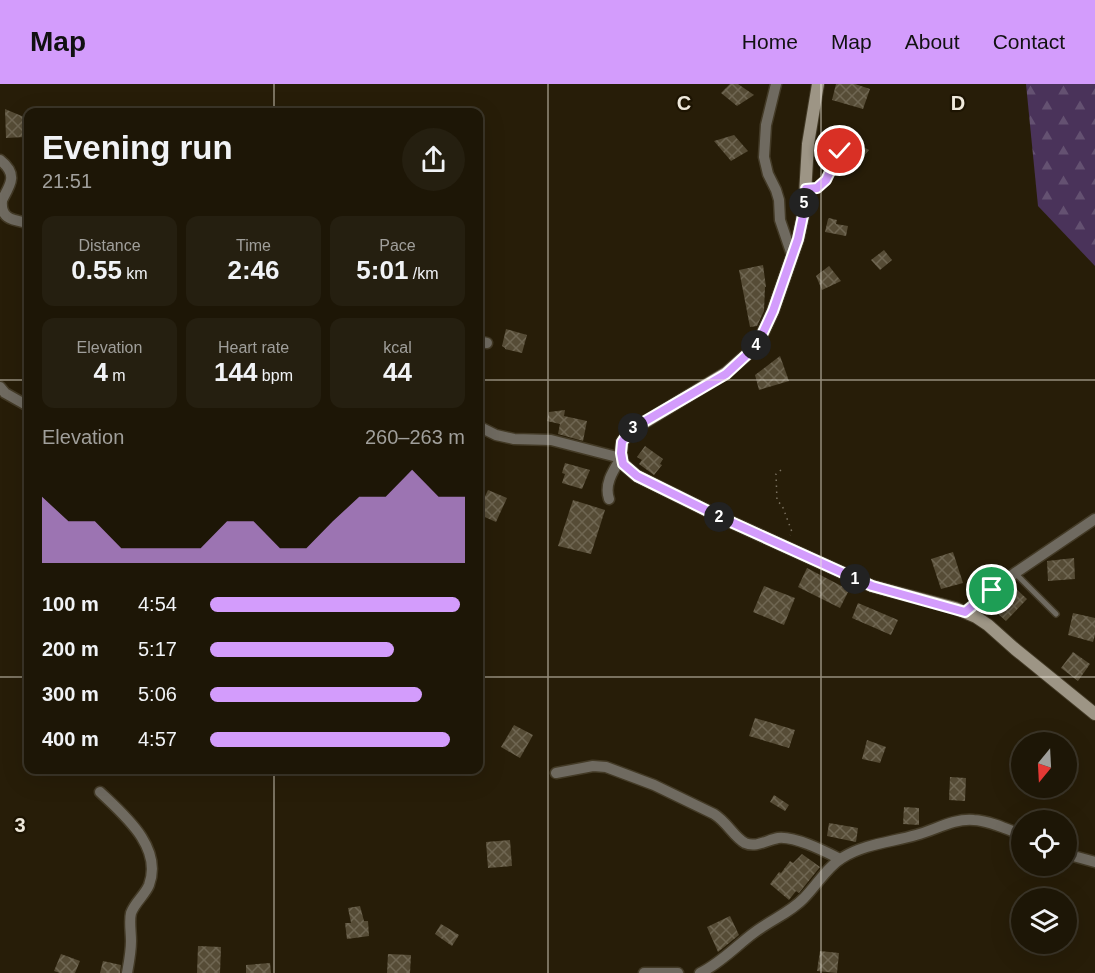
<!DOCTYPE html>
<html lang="en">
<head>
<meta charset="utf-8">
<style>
  body { margin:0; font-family:Helvetica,sans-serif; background:#251f10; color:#f1f3f6; height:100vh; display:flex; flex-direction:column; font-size:22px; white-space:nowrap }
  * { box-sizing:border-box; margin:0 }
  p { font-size:20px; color:#a09f9b }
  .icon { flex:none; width:33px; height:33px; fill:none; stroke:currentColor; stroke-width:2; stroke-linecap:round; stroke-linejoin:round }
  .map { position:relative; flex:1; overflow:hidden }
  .details { position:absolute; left:24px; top:24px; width:459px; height:666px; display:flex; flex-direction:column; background:#1d1606; border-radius:12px; box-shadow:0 6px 24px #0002,0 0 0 2px #3b3528 }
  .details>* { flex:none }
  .needle { width:39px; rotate:198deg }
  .buttons { position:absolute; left:1011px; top:648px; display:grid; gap:12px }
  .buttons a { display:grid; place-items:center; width:66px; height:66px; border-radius:50%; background:#1d1606; box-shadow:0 6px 24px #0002,0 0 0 2px #3b3528; font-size:30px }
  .pin { position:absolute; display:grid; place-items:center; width:51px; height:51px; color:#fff; margin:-26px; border:3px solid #fff; border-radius:50%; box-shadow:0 2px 6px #0007 }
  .km { position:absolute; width:30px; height:30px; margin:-15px; border-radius:50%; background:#222; color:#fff; font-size:16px; line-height:30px; text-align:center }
  .round { display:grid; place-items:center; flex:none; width:63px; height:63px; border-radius:32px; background:#251f10 }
  .headline { display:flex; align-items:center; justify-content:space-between; height:102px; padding:0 18px }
  h1 { font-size:33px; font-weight:700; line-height:45px }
  .figures { display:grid; grid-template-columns:repeat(3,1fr); gap:9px; height:102px; padding:6px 18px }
  .figures div { display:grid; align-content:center; border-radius:12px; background:#251f10; text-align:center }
  .figures b { font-size:26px; font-weight:700 }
  .figures small { font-size:16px; font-weight:400 }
  .figures p { font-size:16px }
  .chart { height:168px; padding:12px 18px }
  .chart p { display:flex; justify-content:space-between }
  .chart svg { width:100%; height:108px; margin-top:6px; fill:#d39cfc; opacity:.7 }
  ul { padding:0 18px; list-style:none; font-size:20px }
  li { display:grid; grid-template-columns:96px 72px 1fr; align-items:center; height:45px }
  li i { height:15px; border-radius:8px; background:#d39cfc }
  header { display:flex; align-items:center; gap:36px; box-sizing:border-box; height:84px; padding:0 30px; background:#d39cfc; color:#111 }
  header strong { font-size:28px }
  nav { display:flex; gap:33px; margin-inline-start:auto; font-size:21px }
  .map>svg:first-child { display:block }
  .forest { fill:url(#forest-firs) }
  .building { fill:url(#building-cross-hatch) }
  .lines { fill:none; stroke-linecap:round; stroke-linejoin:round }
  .lane-casing { stroke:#433a26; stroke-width:8 }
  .street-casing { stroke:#433a26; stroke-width:13 }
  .secondary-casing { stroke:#433a26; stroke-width:14 }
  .path { stroke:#7a7160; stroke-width:1.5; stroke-dasharray:1.5 4.5; stroke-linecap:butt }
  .lane { stroke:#6f6a60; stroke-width:5 }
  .street { stroke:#6f6a60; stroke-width:10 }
  .secondary { stroke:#9d9585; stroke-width:12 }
  .route-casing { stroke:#fff; stroke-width:12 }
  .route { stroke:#d39cfc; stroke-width:8 }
  .grid { fill:none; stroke:#efe9dc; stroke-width:1.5; stroke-opacity:0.55 }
  .grid-label { font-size:20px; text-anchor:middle; font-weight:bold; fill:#efe9dc; stroke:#1d1402; stroke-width:4.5; stroke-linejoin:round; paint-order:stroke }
</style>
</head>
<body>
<header>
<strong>Map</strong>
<nav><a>Home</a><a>Map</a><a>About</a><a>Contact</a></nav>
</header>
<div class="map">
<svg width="1095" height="889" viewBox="0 0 1095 889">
  <defs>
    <pattern id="forest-firs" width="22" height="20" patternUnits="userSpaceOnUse" patternTransform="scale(1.5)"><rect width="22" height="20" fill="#4a335a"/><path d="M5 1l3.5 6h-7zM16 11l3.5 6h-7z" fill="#645171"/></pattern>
    <pattern id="building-cross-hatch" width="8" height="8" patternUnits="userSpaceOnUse" patternTransform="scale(1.5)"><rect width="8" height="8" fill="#564c36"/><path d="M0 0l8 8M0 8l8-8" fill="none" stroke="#6f6652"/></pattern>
  </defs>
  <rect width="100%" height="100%" fill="#271d08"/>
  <!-- forest -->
  <path class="forest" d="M 1026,0 L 1095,0 L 1095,182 L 1038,122 Z"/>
  <!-- building -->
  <g class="building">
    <path d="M 730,0 L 738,0 L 754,11 L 737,22 L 721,9 Z"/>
    <path d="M 836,0 L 855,0 L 870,5 L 863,25 L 832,16 Z"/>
    <path d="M 5,25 L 24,33 L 28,33 L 28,51 L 25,51 L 25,53 L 6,54 Z"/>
    <path d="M 734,51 L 748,67 L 731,77 L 714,57 Z"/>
    <path d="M 844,53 L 869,66 L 861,75 L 846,66 L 848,65 L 841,60 Z"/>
    <path d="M 829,134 L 837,136 L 836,140 L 848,142 L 846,152 L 825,148 L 828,135 Z"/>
    <path d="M 884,166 L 892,176 L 880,186 L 871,176 Z"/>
    <path d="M 763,181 L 766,203 L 765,203 L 764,227 L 757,242 L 750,243 L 739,186 Z"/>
    <path d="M 829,182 L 841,197 L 822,206 L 816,192 Z"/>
    <path d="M 506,245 L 527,251 L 522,269 L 505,265 L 505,264 L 502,262 Z"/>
    <path d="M 780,272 L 789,297 L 759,306 L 755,291 Z"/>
    <path d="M 565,326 L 564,332 L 587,337 L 583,357 L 558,350 L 560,340 L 547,337 L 549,328 Z"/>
    <path d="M 645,362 L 663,375 L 660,380 L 662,381 L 654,391 L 639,380 L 642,376 L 637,373 Z"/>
    <path d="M 565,379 L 590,386 L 582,405 L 562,399 L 565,390 L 562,389 Z"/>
    <path d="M 488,406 L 507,414 L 496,438 L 478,430 L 478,427 Z"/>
    <path d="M 573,416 L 605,426 L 591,470 L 558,462 Z"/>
    <path d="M 953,468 L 963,499 L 941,505 L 931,475 Z"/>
    <path d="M 1074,474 L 1075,495 L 1048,497 L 1047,477 Z"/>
    <path d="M 807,484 L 849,506 L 840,524 L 798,503 Z"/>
    <path d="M 1012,501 L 1027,515 L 1006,537 L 987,520 Z"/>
    <path d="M 764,502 L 795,514 L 784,541 L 753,528 Z"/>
    <path d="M 858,519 L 898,536 L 891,551 L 852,534 Z"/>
    <path d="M 1073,529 L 1095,534 L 1095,551 L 1093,558 L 1068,551 Z"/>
    <path d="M 1073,568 L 1090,580 L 1078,597 L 1061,584 Z"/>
    <path d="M 755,634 L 795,646 L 789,664 L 749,652 Z"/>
    <path d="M 514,641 L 533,651 L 520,674 L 501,663 Z"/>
    <path d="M 867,656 L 886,663 L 880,679 L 862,675 Z"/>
    <path d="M 950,693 L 966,694 L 965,717 L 949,716 Z"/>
    <path d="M 774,711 L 789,721 L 785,727 L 770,718 Z"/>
    <path d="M 904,723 L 919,724 L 919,741 L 903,740 Z"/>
    <path d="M 829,739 L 858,744 L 856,758 L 827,752 Z"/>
    <path d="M 510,756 L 512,782 L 488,784 L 486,758 Z"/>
    <path d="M 802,770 L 820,783 L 799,809 L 796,807 L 789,816 L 770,800 L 779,788 L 781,789 L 790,777 L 793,779 Z"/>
    <path d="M 360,822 L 364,837 L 368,837 L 369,852 L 347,855 L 345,839 L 351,839 L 348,824 Z"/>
    <path d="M 730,832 L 739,851 L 718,868 L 707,843 Z"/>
    <path d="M 441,840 L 459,851 L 452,862 L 435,850 Z"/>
    <path d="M 198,862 L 221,863 L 220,889 L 197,889 Z"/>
    <path d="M 820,867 L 839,869 L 837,889 L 817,887 Z"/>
    <path d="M 61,870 L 80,877 L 75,889 L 60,889 L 54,887 Z"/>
    <path d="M 388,870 L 411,871 L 410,889 L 387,889 Z"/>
    <path d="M 103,877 L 121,881 L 120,889 L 100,889 Z"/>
    <path d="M 270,879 L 271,889 L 246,889 L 246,881 Z"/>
  </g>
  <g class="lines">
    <!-- lane casing -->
    <g class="lane-casing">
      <path id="lane" d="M 1015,489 L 1056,530"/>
    </g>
    <!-- street casing -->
    <g class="street-casing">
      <g id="street">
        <path d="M 776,0 L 766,41 L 764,73 L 768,90 L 776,106 L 779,116 L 780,136 L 792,171"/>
        <path d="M 0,76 C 18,90 11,100 2,116"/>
        <path d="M 0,114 L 2,116 C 0,136 14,136 28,139"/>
        <path d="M 478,257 L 487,259"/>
        <path d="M 0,303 L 5,309 L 28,322"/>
        <path d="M 478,342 L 496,351 L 514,355 L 551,356 L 621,374 C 613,387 604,400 609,415"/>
        <path d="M 965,528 L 1015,489 L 1095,435"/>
        <path d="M 556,689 L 593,682 L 606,683 L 654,701 L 714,730 C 727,738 734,753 745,759 C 756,764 767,756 778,754 C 795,752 824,767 840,775"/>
        <path d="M 100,708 C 124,731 163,763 149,801 C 145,811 135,818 131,829 C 129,837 131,848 131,857 C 131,868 129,878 127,889"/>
        <path d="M 1066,770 L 1095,778"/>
        <path d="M 644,889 L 678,889"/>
        <path d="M 700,889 C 721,879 737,861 755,848 C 771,836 791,828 804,814 C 817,801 827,783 842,774 C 864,760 892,758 916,751 C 935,746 954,734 974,736 C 990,737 1007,745 1022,751"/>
      </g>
    </g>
    <!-- secondary casing -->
    <g class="secondary-casing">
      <path id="secondary" d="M 818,0 L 808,60 L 804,127 L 798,155 L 773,227 L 760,255 L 752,266 L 726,289 L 630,347 L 622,358 L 621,369 L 623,380 L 637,392 L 720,433 L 872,502 L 955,524 L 976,533 L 988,541 L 1015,565 L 1095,630"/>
    </g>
    <!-- path -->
    <g class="path">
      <path d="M 816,104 L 826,96 L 842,63"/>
      <path d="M 781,386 L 776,390 L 777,417 L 782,421 L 792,448 L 790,451"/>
    </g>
    <!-- lane -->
    <use href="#lane" class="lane"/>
    <!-- street -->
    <use href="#street" class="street"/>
    <!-- secondary -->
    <use href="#secondary" class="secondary"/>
  </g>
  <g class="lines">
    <!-- route casing -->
    <g class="route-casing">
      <path id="route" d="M 840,67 L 826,96 L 817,104 L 806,105 L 804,127 L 798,155 L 773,227 L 760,255 L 752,266 L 726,290 L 630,346 L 622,358 L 621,369 L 623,380 L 637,392 L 720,433 L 872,502 L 965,528 L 992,506"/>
    </g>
    <!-- route -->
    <use href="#route" class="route"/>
  </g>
  <!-- grid -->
  <path class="grid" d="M 274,0 L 274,28M 548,0 L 548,889M 821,0 L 821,889M 0,296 L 28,296M 478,296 L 1095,296M 0,593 L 28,593M 478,593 L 1095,593M 274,686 L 274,889"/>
  <g class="grid-label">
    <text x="684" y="26">C</text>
    <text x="958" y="26">D</text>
    <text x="20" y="748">3</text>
  </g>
</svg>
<div class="buttons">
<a><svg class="needle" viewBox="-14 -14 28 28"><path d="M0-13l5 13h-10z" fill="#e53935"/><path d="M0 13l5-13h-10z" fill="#a09f9b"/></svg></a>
<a><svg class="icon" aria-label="locate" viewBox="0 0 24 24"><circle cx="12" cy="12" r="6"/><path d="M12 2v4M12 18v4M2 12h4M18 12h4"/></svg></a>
<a><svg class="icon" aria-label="layers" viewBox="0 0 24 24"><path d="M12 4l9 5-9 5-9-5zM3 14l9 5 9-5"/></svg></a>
</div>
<div class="pin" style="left:992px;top:506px;background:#1e9e55"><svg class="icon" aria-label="arrive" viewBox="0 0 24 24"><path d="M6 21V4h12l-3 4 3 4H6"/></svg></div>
<div class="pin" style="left:840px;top:67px;background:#d93025"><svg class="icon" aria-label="check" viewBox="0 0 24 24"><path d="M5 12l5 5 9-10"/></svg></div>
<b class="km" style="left:855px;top:495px">1</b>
<b class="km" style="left:719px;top:433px">2</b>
<b class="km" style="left:633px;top:344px">3</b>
<b class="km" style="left:756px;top:261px">4</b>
<b class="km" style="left:804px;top:119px">5</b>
<section class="details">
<div class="headline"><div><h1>Evening run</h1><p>21:51</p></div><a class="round"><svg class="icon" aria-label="share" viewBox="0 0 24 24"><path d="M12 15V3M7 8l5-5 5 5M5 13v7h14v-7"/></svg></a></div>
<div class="figures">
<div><p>Distance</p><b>0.55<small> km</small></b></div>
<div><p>Time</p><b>2:46</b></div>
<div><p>Pace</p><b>5:01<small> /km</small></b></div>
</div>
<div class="figures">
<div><p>Elevation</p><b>4<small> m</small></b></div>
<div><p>Heart rate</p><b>144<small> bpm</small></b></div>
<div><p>kcal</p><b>44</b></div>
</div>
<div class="chart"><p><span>Elevation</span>260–263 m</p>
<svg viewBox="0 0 160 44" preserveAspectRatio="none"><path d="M0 44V17L10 27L20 27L30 38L40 38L50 38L60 38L70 27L80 27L90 38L100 38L110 27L120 17L130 17L140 6L150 17L160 17V44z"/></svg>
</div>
<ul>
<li><b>100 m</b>4:54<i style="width:98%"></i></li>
<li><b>200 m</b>5:17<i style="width:72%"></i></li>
<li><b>300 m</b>5:06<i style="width:83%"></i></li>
<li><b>400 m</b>4:57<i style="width:94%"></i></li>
</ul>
</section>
</div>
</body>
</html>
